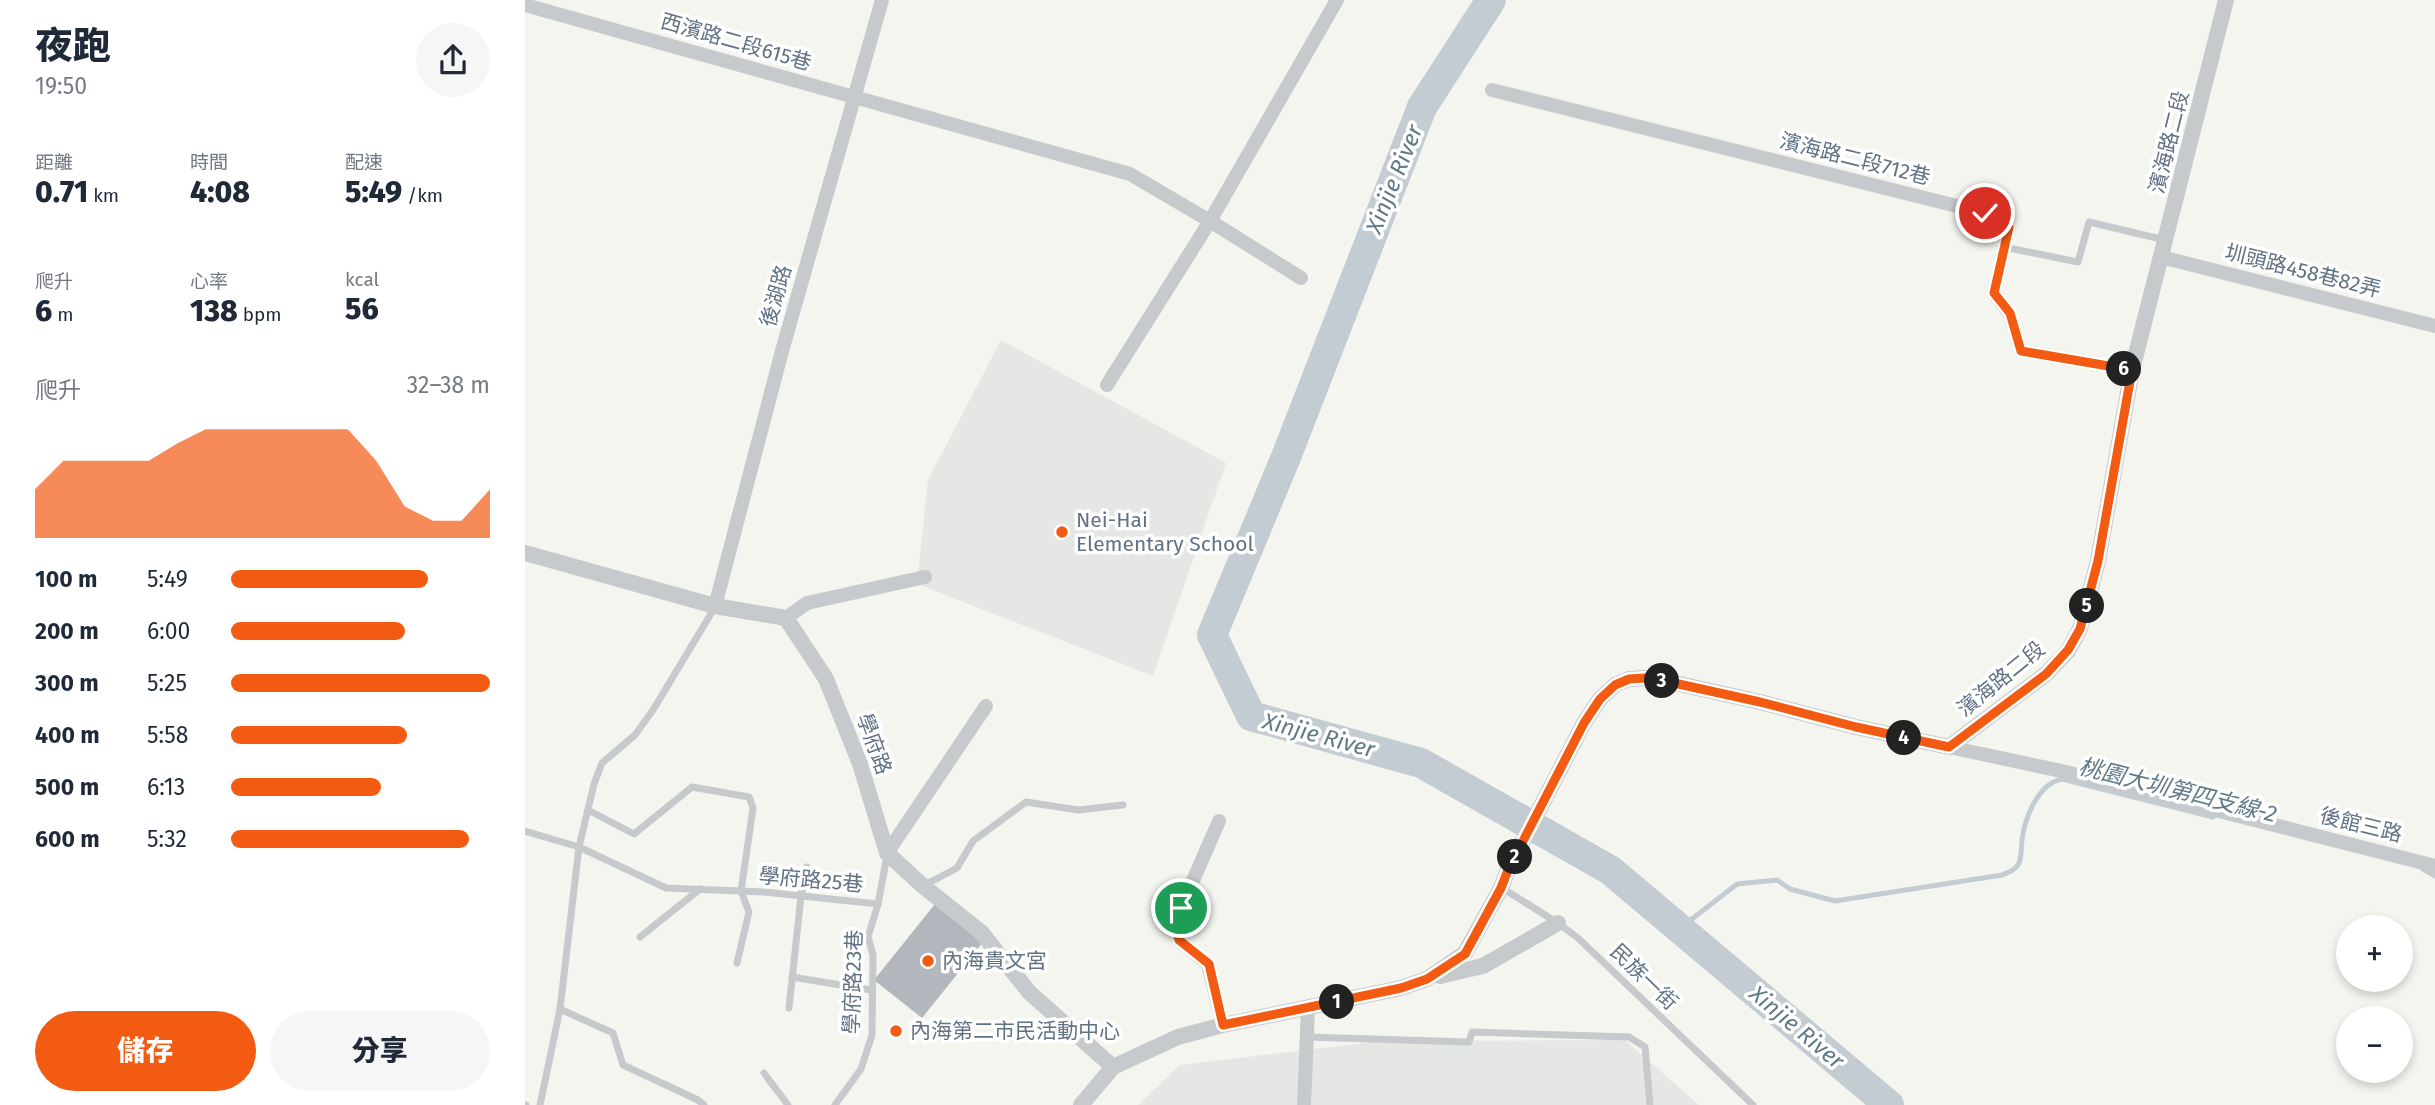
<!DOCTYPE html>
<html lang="zh-TW">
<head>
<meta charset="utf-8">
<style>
  body { margin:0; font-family:"Fira Sans","Noto Sans TC",sans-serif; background:#f6f6f7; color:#1f2937; height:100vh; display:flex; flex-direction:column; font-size:26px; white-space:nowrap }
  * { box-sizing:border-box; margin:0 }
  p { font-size:23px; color:#747a83 }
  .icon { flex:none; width:38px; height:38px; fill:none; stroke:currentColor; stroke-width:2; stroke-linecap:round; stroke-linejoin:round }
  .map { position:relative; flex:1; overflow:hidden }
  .details { display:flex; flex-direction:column; background:#fff; width:525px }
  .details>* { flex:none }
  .buttons { position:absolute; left:1811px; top:915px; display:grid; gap:14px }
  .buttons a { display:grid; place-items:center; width:77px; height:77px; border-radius:50%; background:#fff; box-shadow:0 4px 10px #0003; font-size:35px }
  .pin { position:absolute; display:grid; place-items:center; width:60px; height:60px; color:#fff; margin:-30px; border:4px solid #fff; border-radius:50%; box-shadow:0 2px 7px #0007 }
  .km { position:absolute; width:35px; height:35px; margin:-18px; border-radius:50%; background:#222; color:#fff; font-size:19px; line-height:35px; text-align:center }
  .round { display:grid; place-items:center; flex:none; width:74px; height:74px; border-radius:37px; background:#f6f6f7 }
  .headline { display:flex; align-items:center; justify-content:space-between; height:119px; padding:0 35px }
  h1 { font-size:38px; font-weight:800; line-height:52px }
  .metrics { display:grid; grid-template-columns:repeat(3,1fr); gap:10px; height:119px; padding:7px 35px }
  .metrics div { display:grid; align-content:center }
  .metrics b { font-size:30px; font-weight:800 }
  .metrics small { font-size:19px; font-weight:400 }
  .metrics p { font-size:19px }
  .chart { height:196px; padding:14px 35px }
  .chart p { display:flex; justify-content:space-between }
  .chart svg { width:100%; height:126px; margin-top:7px; fill:#f35b13; opacity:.7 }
  .button { display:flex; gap:14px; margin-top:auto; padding:14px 35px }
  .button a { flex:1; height:80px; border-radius:42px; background:#f35b13; color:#fff; font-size:28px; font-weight:800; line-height:80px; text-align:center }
  .button a+a { background:#f6f6f7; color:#1f2937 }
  ul { padding:0 35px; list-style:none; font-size:23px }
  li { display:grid; grid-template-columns:112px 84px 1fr; align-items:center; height:52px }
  li i { height:18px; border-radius:9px; background:#f35b13 }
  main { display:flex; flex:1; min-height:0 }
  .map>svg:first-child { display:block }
  .built { fill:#e5e7e4 }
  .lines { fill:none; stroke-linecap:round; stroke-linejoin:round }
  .stream { stroke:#c3ccd2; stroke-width:5 }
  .river { stroke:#c3ccd2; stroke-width:30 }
  .building { fill:#b1b7bd }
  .service { stroke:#c7cacd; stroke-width:7 }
  .minor { stroke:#c7cacd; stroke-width:14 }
  .tertiary { stroke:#c7cacd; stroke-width:16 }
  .route-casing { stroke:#fff; stroke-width:14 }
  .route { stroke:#f35b13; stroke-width:9 }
  .poi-dot { fill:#f35b13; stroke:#fff; stroke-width:2.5 }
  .labels { text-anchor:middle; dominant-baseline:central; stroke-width:7; stroke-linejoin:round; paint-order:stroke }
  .street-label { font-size:21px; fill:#617285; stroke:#fff }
  .poi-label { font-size:21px; fill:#617285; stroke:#fff; text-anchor:start }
  .water-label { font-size:23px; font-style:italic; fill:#617a89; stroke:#fff }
</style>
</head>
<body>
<main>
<section class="details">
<div class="headline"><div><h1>夜跑</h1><p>19:50</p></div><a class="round"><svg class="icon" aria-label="share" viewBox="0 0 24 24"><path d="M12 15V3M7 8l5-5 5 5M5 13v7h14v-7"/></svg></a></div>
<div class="metrics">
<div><p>距離</p><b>0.71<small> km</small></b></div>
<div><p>時間</p><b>4:08</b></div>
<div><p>配速</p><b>5:49<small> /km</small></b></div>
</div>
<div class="metrics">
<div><p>爬升</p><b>6<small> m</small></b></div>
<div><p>心率</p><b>138<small> bpm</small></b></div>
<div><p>kcal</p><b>56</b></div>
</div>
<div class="chart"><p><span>爬升</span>32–38 m</p>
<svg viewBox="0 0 160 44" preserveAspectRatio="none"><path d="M0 44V27L10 17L20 17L30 17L40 17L50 11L60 6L70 6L80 6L90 6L100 6L110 6L120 17L130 33L140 38L150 38L160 27V44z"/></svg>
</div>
<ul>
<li><b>100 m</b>5:49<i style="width:76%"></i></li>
<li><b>200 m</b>6:00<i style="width:67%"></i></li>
<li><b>300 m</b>5:25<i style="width:100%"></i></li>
<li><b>400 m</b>5:58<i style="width:68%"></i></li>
<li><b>500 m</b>6:13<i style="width:58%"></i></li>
<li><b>600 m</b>5:32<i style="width:92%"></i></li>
</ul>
<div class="button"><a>儲存</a><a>分享</a></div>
</section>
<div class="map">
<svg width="1910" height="1105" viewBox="0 0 1910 1105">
  <rect width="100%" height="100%" fill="#f5f5f0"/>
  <!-- built -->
  <g class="built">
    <path d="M 476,340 L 701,463 L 628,676 L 392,584 L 403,480 Z"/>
    <path d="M 1100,1040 L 1174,1105 L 613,1105 L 655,1065 L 854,1041 Z"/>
  </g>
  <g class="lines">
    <!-- stream -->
    <g class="stream">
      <path d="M 1898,869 L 1910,876"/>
      <path d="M 1167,919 L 1212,884 L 1252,880 L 1265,889 L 1310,901 L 1477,875 C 1484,872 1491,870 1494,863 C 1497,856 1496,848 1497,840 C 1500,817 1513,784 1537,779 L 1688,817"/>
    </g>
    <!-- river -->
    <path class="river" d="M 966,0 L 897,107 L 761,457 L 687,635 L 726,716 L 896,763 L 1085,870 L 1364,1105"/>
  </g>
  <!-- building -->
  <path class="building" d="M 410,904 L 458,942 L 397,1018 L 349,980 Z"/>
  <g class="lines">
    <!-- service -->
    <g class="service">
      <path d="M 1479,247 L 1553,262 L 1564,222 L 1640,240"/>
      <path d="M 63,810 L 109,834 L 167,787 L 224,797 L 228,808 L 216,891 L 224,912 L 212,963"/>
      <path d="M 0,831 L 54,847 L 141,888 L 239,892 L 353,904"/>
      <path d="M 398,886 L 432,868 L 448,841 L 501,802 L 553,810 L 598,805"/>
      <path d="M 977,888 L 1033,923 L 1053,938 L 1228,1105"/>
      <path d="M 115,937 L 175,889"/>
      <path d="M 267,977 L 346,990"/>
      <path d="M 264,1008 L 276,896 L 282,867"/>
      <path d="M 35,1009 L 88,1033 L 98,1065 L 173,1100 L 179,1105"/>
      <path d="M 782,1037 L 944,1042 L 947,1032 L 1104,1037 L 1120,1047 L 1125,1105"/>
      <path d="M 239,1073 L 263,1105"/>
      <path d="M 0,1105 L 1,1105"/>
      <path d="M 15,1105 L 35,1009 L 54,847 L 69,784 L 77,763 L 110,735 L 128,710 L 190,607"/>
      <path d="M 310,1105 L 336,1069 L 347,1035 L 348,955 L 343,937 L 353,904 L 362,856"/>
    </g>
    <!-- minor -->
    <g class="minor">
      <path d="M 0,5 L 605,174 L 685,221 L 776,278"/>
      <path d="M 967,90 L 1460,213 L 1484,227 L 1469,293 L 1485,314 L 1496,351 L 1607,370"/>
      <path d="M 1636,257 L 1910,326"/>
      <path d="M 582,385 L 685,221 L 812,0"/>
      <path d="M 190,606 L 257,351 L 357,0"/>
      <path d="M 261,618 L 282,603 L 400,577"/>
      <path d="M 1424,747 L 1541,772 L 1910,866"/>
      <path d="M 694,821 L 656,908 L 651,930 L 654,940 L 683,964 L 698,1025"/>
      <path d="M 362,853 L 461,706"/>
      <path d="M 779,1105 L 783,1008"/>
    </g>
    <!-- tertiary -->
    <g class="tertiary">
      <path d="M 0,553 L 190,606 L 261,618 L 301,679 L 335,764 L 362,853 L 398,886 L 456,932 L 504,992 L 588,1067"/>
      <path d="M 915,976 L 958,966 L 1033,923"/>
      <path d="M 556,1105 L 588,1067 L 653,1037 L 698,1025 L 876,988 L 902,979 L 940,953 L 976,888 L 983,870 L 1059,723 L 1075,699 L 1090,685 L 1104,679 L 1120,678 L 1141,681 L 1235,702 L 1331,727 L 1424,747 L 1521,674 L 1543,651 L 1555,629 L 1573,561 L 1607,370 L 1701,0"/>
    </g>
  </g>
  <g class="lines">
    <!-- route casing -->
    <g class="route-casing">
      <path id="route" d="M 656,908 L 651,930 L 654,940 L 684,964 L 698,1025 L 876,988 L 902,979 L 940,954 L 976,888 L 983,870 L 1059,723 L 1075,699 L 1090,685 L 1104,679 L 1120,678 L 1140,681 L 1235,702 L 1331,727 L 1424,747 L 1521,674 L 1543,650 L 1555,629 L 1573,561 L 1607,370 L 1496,351 L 1485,313 L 1469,293 L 1484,227 L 1460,213"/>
    </g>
    <!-- route -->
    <use href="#route" class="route"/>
  </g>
  <!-- markers -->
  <g class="poi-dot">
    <circle cx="537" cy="532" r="7"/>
    <circle cx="403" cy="961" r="7"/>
    <circle cx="371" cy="1031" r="7"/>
  </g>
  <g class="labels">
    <!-- street labels -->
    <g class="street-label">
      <text transform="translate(211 42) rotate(16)">西濱路二段615巷</text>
      <text transform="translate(1644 142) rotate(-76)">濱海路二段</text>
      <text transform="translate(1330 159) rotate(14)">濱海路二段712巷</text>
      <text transform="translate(1778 271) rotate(14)">圳頭路458巷82弄</text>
      <text transform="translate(251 296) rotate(-74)">後湖路</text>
      <text transform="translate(1476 679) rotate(-39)">濱海路二段</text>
      <text transform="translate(349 744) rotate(70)">學府路</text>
      <text transform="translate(1836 825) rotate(14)">後館三路</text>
      <text transform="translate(286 880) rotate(5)">學府路25巷</text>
      <text transform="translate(1119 977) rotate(44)">民族一街</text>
      <text transform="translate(328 982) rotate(-88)">學府路23巷</text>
    </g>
    <!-- poi labels -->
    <g class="poi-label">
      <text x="551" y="520">Nei-Hai<tspan x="551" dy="24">Elementary School</tspan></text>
      <text x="417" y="961">內海貴文宮</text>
      <text x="385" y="1031">內海第二市民活動中心</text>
    </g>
    <!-- water labels -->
    <g class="water-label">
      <text transform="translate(869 179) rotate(-68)">Xinjie River</text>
      <text transform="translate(794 735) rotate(15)">Xinjie River</text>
      <text transform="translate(1653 790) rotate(14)">桃園大圳第四支線-2</text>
      <text transform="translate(1272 1027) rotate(40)">Xinjie River</text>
    </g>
  </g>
</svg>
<div class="buttons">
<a>+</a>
<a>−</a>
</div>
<div class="pin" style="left:656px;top:908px;background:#1e9e55"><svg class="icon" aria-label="arrive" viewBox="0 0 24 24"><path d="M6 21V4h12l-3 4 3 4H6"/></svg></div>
<div class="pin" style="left:1460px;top:213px;background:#d93025"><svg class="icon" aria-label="check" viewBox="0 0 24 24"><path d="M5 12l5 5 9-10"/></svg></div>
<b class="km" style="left:812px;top:1002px">1</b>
<b class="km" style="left:990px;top:857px">2</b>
<b class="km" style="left:1137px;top:681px">3</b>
<b class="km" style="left:1379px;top:738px">4</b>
<b class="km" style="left:1562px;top:606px">5</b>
<b class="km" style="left:1599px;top:369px">6</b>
</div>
</main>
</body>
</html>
